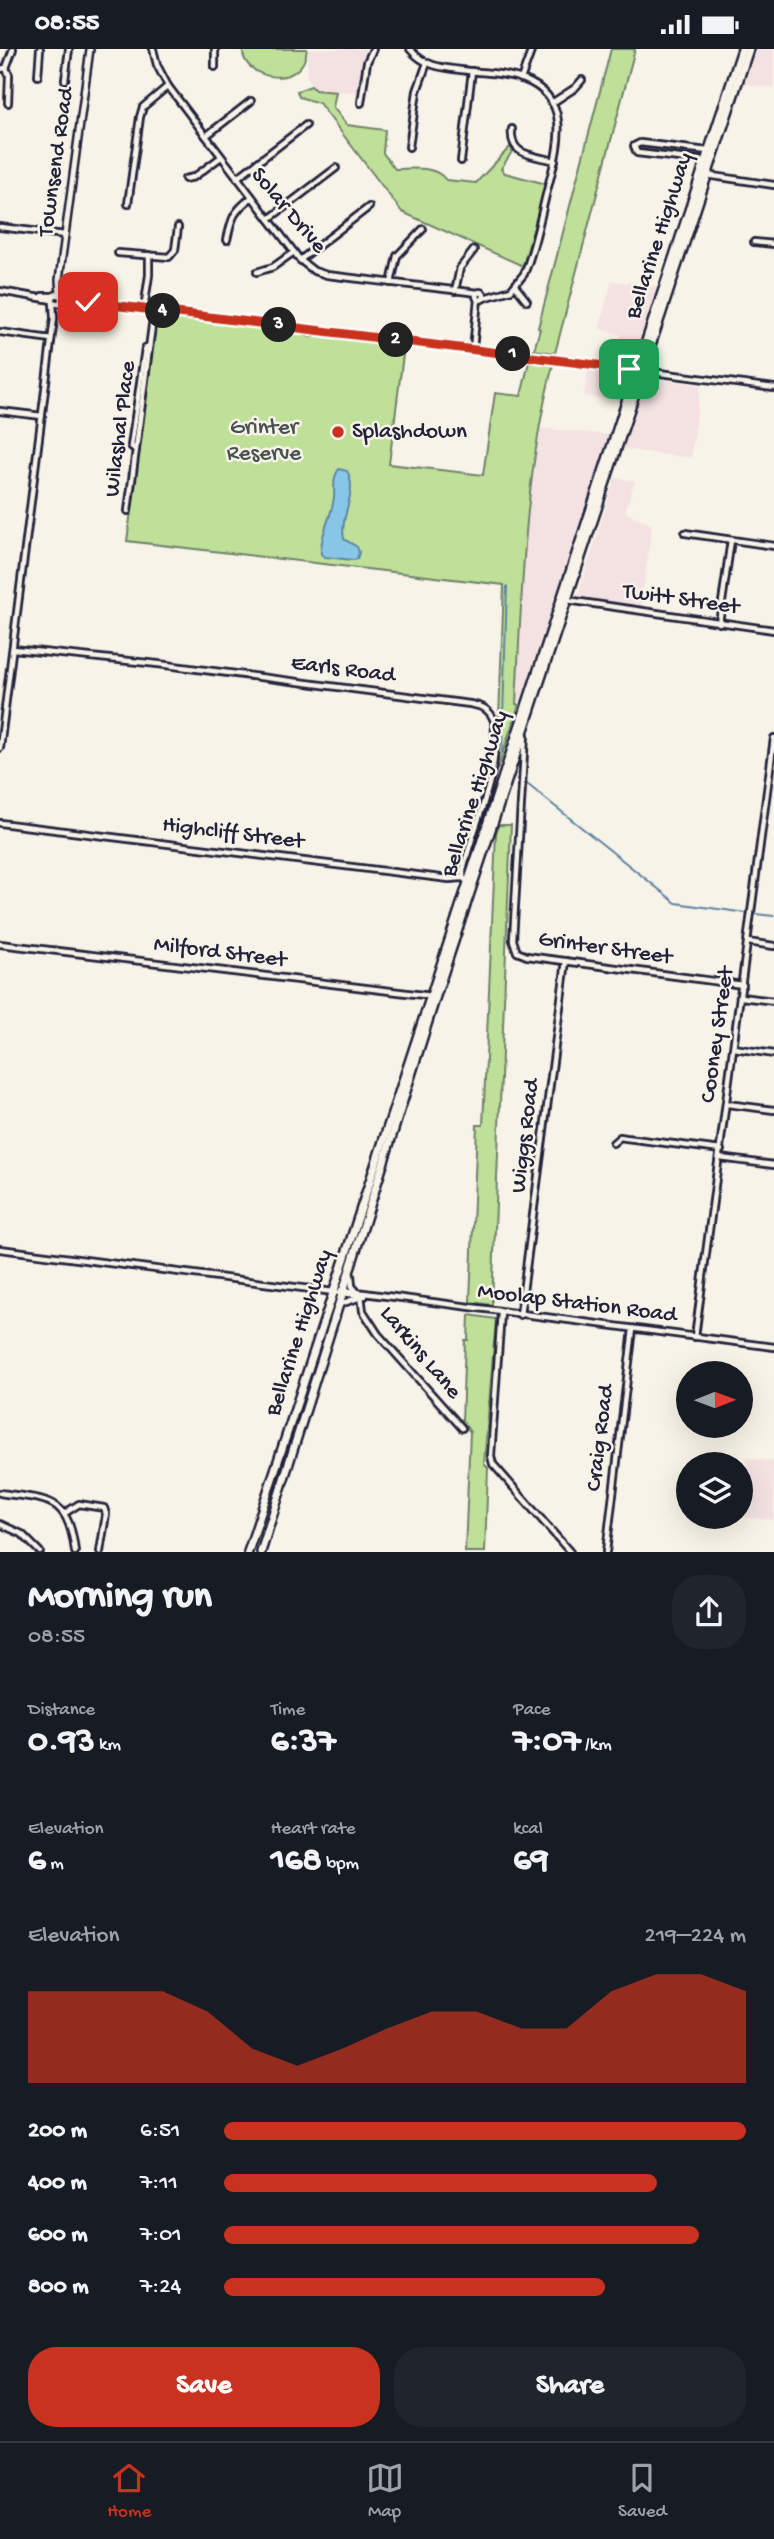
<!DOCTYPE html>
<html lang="en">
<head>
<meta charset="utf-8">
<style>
  body { margin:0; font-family:"Gochi Hand",sans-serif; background:#20242c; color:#f1f3f6; height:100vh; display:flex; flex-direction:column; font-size:26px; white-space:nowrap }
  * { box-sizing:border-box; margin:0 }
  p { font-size:23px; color:#9ea1a6 }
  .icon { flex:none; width:38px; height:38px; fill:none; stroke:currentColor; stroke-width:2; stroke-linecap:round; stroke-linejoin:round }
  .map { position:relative; height:1503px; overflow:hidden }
  .panel { display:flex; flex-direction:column; background:#171b24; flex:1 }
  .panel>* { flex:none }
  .needle { width:46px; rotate:89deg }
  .fabs { position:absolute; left:676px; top:1312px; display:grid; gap:14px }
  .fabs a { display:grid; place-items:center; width:77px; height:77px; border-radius:50%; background:#171b24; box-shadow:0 7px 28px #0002; font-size:35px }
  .pin { position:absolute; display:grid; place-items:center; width:60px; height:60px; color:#fff; margin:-30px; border-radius:14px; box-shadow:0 4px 10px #0006 }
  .km { position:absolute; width:35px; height:35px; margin:-18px; border-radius:50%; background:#222; color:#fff; font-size:19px; line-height:35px; text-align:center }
  .round { display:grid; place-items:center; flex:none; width:74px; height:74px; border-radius:28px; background:#20242c }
  .head { display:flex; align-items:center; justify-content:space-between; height:119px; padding:0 28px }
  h1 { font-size:38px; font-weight:700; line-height:52px }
  .figures { display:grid; grid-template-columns:repeat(3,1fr); gap:10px; height:119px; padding:7px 28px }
  .figures div { display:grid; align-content:center }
  .figures b { font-size:35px; font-weight:700 }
  .figures small { font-size:19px; font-weight:400 }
  .figures p { font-size:19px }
  .chart { height:196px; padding:14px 28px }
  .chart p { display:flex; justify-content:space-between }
  .chart svg { width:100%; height:126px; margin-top:7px; fill:#c8321e; opacity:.7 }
  .cta { display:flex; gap:14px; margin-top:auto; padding:14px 28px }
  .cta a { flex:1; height:80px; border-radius:28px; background:#c8321e; color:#fff; font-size:28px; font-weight:700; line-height:80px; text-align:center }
  .cta a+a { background:#20242c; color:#f1f3f6 }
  ul { padding:0 28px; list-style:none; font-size:23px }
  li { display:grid; grid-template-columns:112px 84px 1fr; align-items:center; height:52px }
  li i { height:18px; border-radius:9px; background:#c8321e }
  .status { display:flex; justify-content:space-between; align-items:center; height:49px; padding:0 35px; background:#171b24; direction:ltr }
  .status svg { height:19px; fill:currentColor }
  .dock { display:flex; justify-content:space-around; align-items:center; height:98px; border-top:2px solid #363941; background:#171b24; font-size:19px; color:#9ea1a6 }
  .dock a { display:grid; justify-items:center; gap:4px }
  .dock .selected { color:#c8321e }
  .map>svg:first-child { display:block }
  .built { fill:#f4e2e3 }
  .green { fill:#bfe099; stroke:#70816a; stroke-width:2 }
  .water { fill:#88c6e8; stroke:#5f84a3; stroke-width:2 }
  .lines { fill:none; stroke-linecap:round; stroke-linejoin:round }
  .stream { stroke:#5f84a3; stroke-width:2 }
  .minor-casing { stroke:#22223b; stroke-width:10 }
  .major-casing { stroke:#22223b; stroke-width:10 }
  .highway-casing { stroke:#22223b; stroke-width:12 }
  .minor { stroke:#f7f3e8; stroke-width:4.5 }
  .major { stroke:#f7f3e8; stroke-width:5 }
  .highway { stroke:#f7f3e8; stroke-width:7 }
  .route-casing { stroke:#fff; stroke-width:14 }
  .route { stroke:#c8321e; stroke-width:9 }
  .poi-dot { fill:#c8321e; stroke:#f7f3e8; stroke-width:2.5 }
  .labels { text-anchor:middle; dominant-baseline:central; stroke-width:5; stroke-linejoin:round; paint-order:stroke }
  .street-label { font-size:23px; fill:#22223b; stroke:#f7f3e8 }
  .park-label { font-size:23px; fill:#495252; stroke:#f7f3e8 }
  .poi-label { font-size:23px; fill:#22223b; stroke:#f7f3e8; text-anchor:start }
</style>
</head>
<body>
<div class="status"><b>08:55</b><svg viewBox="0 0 49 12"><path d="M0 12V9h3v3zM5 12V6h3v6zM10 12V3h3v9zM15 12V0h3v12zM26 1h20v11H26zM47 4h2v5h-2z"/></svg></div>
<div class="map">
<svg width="774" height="1503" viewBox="0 0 774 1503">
  <rect width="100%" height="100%" fill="#f7f3e8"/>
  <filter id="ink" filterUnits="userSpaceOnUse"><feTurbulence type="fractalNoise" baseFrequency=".0143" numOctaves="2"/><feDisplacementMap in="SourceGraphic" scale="14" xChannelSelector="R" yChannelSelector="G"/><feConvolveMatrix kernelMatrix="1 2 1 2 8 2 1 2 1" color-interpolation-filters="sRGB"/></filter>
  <g filter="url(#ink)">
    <!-- built -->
    <g class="built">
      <path d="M 309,0 L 368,0 L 362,16 L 358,43 L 314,41 L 306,26 Z"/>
      <path d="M 756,0 L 774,0 L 774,39 L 745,35 Z"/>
      <path d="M 612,232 L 658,237 L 634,311 L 630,314 L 613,312 L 621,286 L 599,280 Z"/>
      <path d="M 588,321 L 628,325 L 622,352 L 584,347 Z"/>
      <path d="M 650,329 L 701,336 L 691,409 L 622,400 L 646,333 Z"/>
      <path d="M 538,379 L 609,386 L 519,656 L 516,656 L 526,465 Z"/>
      <path d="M 615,429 L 635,432 L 625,463 L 652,476 L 641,558 L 577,550 Z"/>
      <path d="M 747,1409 L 774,1412 L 774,1471 L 740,1468 Z"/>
    </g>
    <!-- green -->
    <g class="green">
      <path d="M 243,0 L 307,0 C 303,44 240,29 243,0 Z"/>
      <path d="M 611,0 L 635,0 L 555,304 L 534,301 L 540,280 L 538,279 Z"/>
      <path d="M 311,37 L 315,41 L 336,43 L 333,58 L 347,76 L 385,81 L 383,104 L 395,120 C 413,120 435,116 446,131 L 476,134 L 510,98 L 513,101 L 501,120 L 505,124 L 546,135 L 523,217 L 402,163 L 319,54 L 299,48 L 297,42 Z"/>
      <path d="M 157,265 L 301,283 L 310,288 L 313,285 L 404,298 L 389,415 L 483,426 L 495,344 L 521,347 L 529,313 L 553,316 C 524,428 522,540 516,655 L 519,656 L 497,721 L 504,536 L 127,492 Z"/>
      <path d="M 498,776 L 511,776 L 492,1256 L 470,1253 L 477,1076 L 483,1076 L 496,785 Z"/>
      <path d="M 469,1266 L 496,1270 L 484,1415 L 488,1419 L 485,1503 L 465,1503 L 470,1383 L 462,1372 L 465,1291 L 468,1291 Z"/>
    </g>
    <!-- water -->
    <path class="water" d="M 339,420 L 347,422 C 359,442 339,468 344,490 L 357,498 L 359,503 L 357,510 L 353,511 L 325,508 L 321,505 C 320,485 332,468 334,448 C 335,438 332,429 339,420 Z"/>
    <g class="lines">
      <!-- stream -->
      <g class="stream">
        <path d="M 502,703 L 507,537"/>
        <path d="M 527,735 L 676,854 L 746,864"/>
        <path d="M 755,865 L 774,867"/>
      </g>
      <!-- minor casing -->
      <g class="minor-casing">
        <g id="minor">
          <path d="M 153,0 L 157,16 L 168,37 L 300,211 L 314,222 L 327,226 L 478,244"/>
          <path d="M 215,0 L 215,18"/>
          <path d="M 410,0 C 425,19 446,19 469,22 C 486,24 505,24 522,30 C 576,49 557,102 547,142 C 540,169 535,199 524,225 L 511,241 L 484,249"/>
          <path d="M 6,19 L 9,26 L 8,54"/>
          <path d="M 0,20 L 6,19 L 13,0"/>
          <path d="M 38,27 L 40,0"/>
          <path d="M 521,30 L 532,0"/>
          <path d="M 65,31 L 69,0"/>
          <path d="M 361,54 L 367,13 L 373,0"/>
          <path d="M 552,54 L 575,39 L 582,31"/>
          <path d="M 512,80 C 509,108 534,106 555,112"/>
          <path d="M 206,87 L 251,52"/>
          <path d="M 409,98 L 417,42 L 427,14"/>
          <path d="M 461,112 L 472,22"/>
          <path d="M 705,112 L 637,104 L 634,97 L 640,94 L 708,102"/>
          <path d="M 706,126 L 774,136"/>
          <path d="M 237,129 L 306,76"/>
          <path d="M 185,130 L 194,128 L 221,108"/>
          <path d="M 128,155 L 140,68 L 143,58 L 168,37"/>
          <path d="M 269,170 L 336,119"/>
          <path d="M 0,178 L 65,186"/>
          <path d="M 227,191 C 232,168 233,163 252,148"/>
          <path d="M 754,193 L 774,195"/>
          <path d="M 118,204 L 169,208 L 175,201 L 178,178"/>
          <path d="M 300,211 L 369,158"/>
          <path d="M 257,223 L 273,218 L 294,203"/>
          <path d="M 391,234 L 397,207 L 423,180"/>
          <path d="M 515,237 L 527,252"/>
          <path d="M 0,242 L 52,251"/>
          <path d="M 455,242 L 460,219 L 474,201"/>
          <circle cx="480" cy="247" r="4"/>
          <path d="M 42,247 L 53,247"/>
          <path d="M 61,248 L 87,253 L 546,309 L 774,339"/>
          <path d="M 144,260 L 149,226 L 149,206"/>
          <path d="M 0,283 L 51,290"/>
          <path d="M 473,300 L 478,250"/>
          <path d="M 0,362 L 42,367"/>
          <path d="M 136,401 L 131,397 L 145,299 L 149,297"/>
          <path d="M 128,462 L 154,261"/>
          <path d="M 685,484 L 774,497"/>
          <path d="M 567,551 L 774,581"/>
          <path d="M 719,574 L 731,491"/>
          <path d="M 13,600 L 158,615 L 470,655 C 482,657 490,660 494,672 C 501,725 475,771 463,821 L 463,829 L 468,833"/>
          <path d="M 525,686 L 513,891 L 517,903 L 527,907 L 743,936"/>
          <path d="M 0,699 L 54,269 L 53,253"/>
          <path d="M 0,774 L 449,830 L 462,829"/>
          <path d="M 748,893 L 774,897"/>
          <path d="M 0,895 L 432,947"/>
          <path d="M 741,948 L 774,952"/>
          <path d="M 734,999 L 774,1005"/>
          <path d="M 727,1055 L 774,1061"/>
          <path d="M 613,1094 L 620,1088 L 626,1089 L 721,1101"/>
          <path d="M 720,1109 L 774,1116"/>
          <path d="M 0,1200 L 365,1247"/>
          <path d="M 351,1226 L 352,1237 L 357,1243"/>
          <path d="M 341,1241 L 774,1298"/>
          <path d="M 361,1246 L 363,1262 L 378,1285 L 462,1379"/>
          <path d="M 340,1255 L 358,1249"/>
          <path d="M 501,1263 L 491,1407 L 493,1415 L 570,1503"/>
          <path d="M 520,1266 L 566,912"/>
          <path d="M 695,1288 L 774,689"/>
          <path d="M 0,1444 C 48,1451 69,1447 75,1503"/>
          <path d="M 65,1464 L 79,1455 L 104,1459 L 106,1465 L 100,1503"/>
          <path d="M 0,1475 L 22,1485 L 40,1503"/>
          <path d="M 606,1503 L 633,1280"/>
        </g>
      </g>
      <!-- major casing -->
      <g class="major-casing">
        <g id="major">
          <circle cx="57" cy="250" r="4.5"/>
          <path d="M 60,246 L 59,231 L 90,0"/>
        </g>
      </g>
      <!-- highway casing -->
      <g class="highway-casing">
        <g id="highway">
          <path d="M 248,1503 L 742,0"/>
          <path d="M 261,1503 L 436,947 L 749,0"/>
        </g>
      </g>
      <!-- minor -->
      <use href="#minor" class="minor"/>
      <!-- major -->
      <use href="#major" class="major"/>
      <!-- highway -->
      <use href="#highway" class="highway"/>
    </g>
  </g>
  <g class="lines" filter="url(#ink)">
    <!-- route casing -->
    <g class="route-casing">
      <path id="route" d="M 88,253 L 629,320"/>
    </g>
    <!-- route -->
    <use href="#route" class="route"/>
  </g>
  <!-- markers -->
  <circle class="poi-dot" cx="338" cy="383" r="7"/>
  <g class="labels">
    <!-- street labels -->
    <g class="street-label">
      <text transform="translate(57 113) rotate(-82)">Townsend Road</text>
      <text transform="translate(288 162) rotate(50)">Solar Drive</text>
      <text transform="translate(660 187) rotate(-72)">Bellarine Highway</text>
      <text transform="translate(121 380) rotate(-83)">Wilashal Place</text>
      <text transform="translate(681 551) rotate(8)">Twitt Street</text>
      <text transform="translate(343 621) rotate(7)">Earls Road</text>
      <text transform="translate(476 745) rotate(-72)">Bellarine Highway</text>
      <text transform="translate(233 785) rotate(7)">Highcliff Street</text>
      <text transform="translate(605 900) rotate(8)">Grinter Street</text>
      <text transform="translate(220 904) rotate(7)">Milford Street</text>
      <text transform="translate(718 986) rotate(-82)">Cooney Street</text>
      <text transform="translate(526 1087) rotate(-83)">Wiggs Road</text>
      <text transform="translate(577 1255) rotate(7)">Moolap Station Road</text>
      <text transform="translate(300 1284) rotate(-72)">Bellarine Highway</text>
      <text transform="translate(420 1304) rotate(50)">Larkins Lane</text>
      <text transform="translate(601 1389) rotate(-83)">Craig Road</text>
    </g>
    <!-- park labels -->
    <g class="park-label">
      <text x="264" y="379">Grinter<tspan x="264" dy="26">Reserve</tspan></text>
    </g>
    <!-- poi labels -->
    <g class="poi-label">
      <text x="352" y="383">Splashdown</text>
    </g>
  </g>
</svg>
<div class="fabs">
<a><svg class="needle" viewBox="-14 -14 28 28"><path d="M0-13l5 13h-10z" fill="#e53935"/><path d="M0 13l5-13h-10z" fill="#9ea1a6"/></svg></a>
<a><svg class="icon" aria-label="layers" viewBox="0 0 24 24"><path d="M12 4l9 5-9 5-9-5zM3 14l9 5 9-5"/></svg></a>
</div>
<div class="pin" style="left:629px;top:320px;background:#1e9e55"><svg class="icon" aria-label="arrive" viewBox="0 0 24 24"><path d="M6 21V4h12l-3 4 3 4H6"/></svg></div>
<div class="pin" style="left:88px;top:253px;background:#d93025"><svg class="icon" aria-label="check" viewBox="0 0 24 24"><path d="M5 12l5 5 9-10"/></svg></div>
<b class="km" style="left:513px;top:305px">1</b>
<b class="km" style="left:396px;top:291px">2</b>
<b class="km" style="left:279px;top:276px">3</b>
<b class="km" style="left:163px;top:262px">4</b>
</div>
<section class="panel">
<div class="head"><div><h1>Morning run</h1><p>08:55</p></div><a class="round"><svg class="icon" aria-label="share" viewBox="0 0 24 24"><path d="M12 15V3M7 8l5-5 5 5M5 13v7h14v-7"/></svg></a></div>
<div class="figures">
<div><p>Distance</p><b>0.93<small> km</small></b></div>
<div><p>Time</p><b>6:37</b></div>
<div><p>Pace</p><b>7:07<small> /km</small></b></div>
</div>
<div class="figures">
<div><p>Elevation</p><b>6<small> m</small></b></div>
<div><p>Heart rate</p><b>168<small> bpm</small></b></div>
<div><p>kcal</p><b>69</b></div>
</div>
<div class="chart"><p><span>Elevation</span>219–224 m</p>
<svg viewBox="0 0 160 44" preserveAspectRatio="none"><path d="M0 44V12L10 12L20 12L30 12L40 19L50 32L60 38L70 32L80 25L90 19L100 19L110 25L120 25L130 12L140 6L150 6L160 12V44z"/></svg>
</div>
<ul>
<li><b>200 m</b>6:51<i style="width:100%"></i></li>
<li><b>400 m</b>7:11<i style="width:83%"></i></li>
<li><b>600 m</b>7:01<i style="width:91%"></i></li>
<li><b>800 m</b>7:24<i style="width:73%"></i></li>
</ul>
<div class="cta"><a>Save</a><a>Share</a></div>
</section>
<nav class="dock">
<a class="selected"><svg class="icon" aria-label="home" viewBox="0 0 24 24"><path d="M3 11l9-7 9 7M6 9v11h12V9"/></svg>Home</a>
<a><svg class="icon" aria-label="map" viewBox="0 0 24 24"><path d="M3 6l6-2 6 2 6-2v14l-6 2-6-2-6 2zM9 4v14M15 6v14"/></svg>Map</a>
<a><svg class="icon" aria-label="saved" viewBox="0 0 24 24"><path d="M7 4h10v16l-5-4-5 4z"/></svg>Saved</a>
</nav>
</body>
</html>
